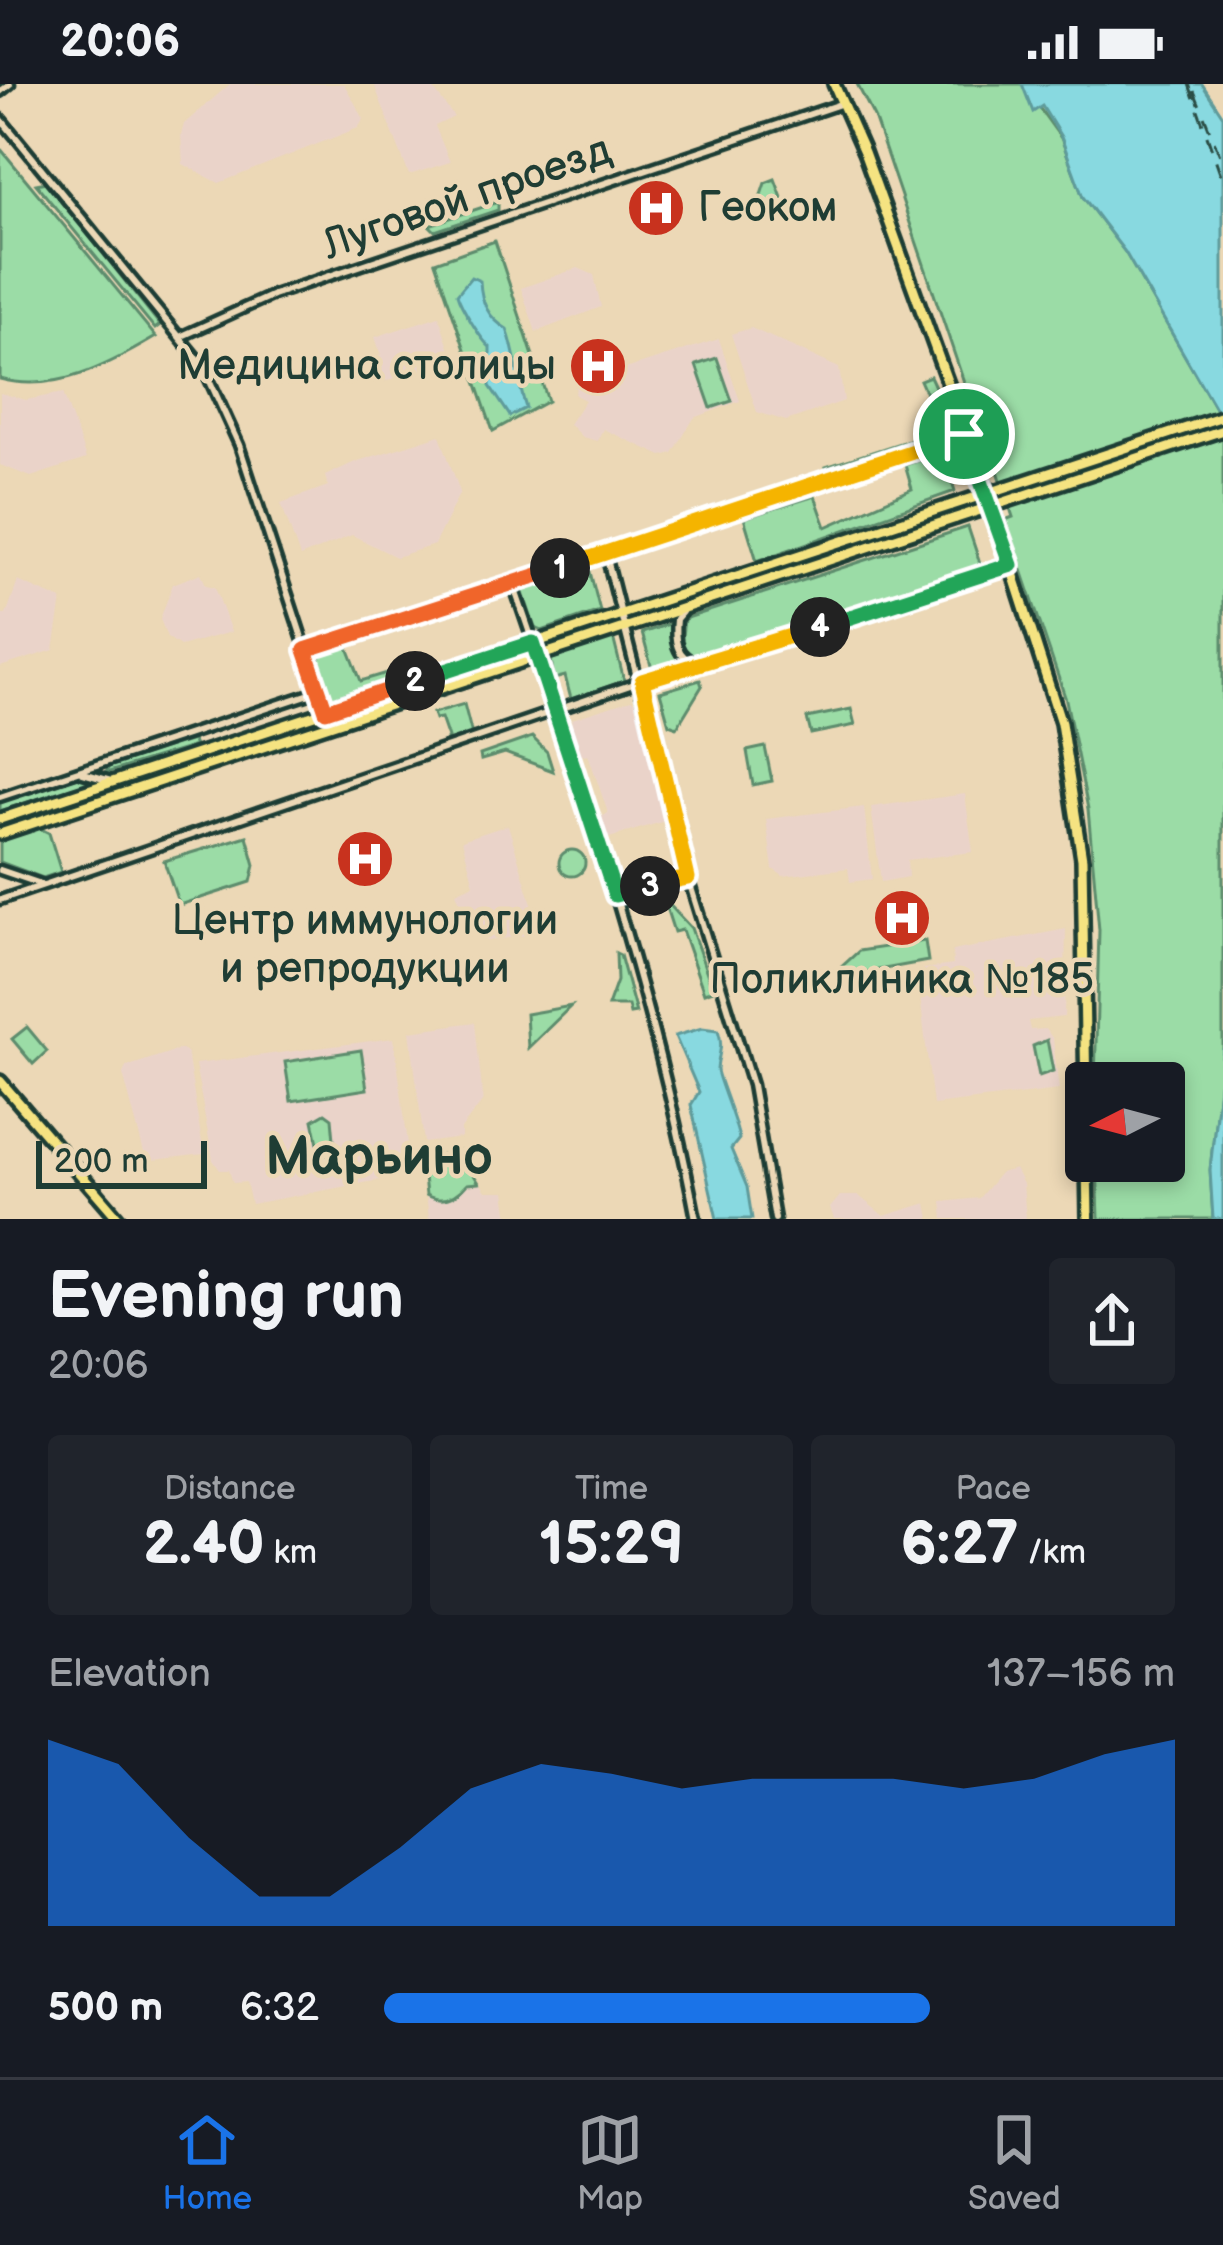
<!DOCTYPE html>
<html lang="en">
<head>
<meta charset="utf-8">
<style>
  body { margin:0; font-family:"Balsamiq Sans",sans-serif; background:#20242c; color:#f1f3f6; height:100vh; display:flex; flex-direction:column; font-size:45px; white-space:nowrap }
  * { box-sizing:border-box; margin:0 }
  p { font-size:39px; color:#9ea1a6 }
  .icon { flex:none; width:66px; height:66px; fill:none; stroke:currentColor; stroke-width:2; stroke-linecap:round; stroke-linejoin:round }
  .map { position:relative; height:1135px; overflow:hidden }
  .panel { display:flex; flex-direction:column; background:#171b24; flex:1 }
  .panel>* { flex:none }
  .needle { width:78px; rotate:264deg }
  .fabs { position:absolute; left:1065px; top:978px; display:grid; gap:24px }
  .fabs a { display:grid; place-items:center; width:120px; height:120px; border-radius:12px; background:#171b24; box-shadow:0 6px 18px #0003; font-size:60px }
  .scale { position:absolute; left:36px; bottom:30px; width:171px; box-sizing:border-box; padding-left:12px; border:6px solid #1f3d34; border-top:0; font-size:33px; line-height:42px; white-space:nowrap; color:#1f3d34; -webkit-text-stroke:9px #ecd8b6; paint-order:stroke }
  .pin { position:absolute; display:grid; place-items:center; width:102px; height:102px; color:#fff; margin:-51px; border:6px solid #fff; border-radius:50%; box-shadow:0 3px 12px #0007 }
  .km { position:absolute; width:60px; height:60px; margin:-30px; border-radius:50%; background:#222; color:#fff; font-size:33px; line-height:60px; text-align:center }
  .round { display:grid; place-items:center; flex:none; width:126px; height:126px; border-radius:12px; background:#20242c }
  .summary { display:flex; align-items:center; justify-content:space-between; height:204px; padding:0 48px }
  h1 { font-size:66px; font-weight:600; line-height:90px }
  .metrics { display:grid; grid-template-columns:repeat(3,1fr); gap:18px; height:204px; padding:12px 48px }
  .metrics div { display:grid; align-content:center; border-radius:12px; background:#20242c; text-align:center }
  .metrics b { font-size:60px; font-weight:600 }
  .metrics small { font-size:33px; font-weight:400 }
  .metrics p { font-size:33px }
  .chart { height:336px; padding:24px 48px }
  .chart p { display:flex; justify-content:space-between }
  .chart svg { width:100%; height:216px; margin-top:12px; fill:#1a73e8; opacity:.7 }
  ul { padding:0 48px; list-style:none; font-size:39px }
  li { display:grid; grid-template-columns:192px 144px 1fr; align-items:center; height:90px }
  li i { height:30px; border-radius:15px; background:#1a73e8 }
  .status { display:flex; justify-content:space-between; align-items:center; height:84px; padding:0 60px; background:#171b24; direction:ltr }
  .status svg { height:33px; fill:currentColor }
  .menu { display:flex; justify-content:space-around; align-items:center; height:168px; border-top:3px solid #363941; background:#171b24; font-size:33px; color:#9ea1a6 }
  .menu a { display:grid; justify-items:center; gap:6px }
  .menu .on { color:#1a73e8 }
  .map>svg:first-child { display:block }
  .built { fill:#ead3c9 }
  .green { fill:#9bdca6; stroke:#5d8c6d; stroke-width:3 }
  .water { fill:#88d9e0; stroke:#5e9b9b; stroke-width:3 }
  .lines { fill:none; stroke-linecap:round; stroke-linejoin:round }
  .ferry { stroke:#2a4d45; stroke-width:3; stroke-dasharray:15 12; stroke-linecap:butt }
  .minor-casing { stroke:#1f3d34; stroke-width:15 }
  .major-casing { stroke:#1f3d34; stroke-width:18 }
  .minor { stroke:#ecd8b6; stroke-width:6 }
  .major { stroke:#f5e381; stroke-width:9 }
  .major-bridge-casing { stroke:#1f3d34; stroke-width:18; stroke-linecap:butt }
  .major-bridge { stroke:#f5e381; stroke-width:9 }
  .split-1-casing { stroke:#fff; stroke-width:24 }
  .split-2-casing { stroke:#fff; stroke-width:24 }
  .split-3-casing { stroke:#fff; stroke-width:24 }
  .split-4-casing { stroke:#fff; stroke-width:24 }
  .split-5-casing { stroke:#fff; stroke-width:24 }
  .split-1 { stroke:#f5b400; stroke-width:15 }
  .split-2 { stroke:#f0652b; stroke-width:15 }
  .split-3 { stroke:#22a559; stroke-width:15 }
  .split-4 { stroke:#f5b400; stroke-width:15 }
  .split-5 { stroke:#22a559; stroke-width:15 }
  .labels { text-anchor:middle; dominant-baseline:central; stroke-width:9; stroke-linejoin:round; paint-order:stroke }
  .street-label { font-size:42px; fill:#1f3d34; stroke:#ecd8b6 }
  .poi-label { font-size:42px; fill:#1f3d34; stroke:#ecd8b6 }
  .district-label { font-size:54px; font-weight:bold; fill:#1f3d34; stroke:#ecd8b6 }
</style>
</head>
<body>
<div class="status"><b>20:06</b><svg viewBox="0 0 49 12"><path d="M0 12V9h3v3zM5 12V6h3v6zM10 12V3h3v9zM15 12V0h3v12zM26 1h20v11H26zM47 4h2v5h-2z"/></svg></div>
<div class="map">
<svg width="1223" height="1135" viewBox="0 0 1223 1135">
  <rect width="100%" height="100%" fill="#ecd8b6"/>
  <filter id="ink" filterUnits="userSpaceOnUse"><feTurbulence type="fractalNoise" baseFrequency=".00833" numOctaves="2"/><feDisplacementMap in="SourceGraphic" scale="24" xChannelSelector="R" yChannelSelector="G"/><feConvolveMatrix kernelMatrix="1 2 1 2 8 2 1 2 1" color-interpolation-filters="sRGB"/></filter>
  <g filter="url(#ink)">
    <!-- built -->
    <g class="built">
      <path d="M 230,0 L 344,0 L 364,35 L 358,44 L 219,99 L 183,80 L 181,51 L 184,40 Z"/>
      <path d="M 374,0 L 430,0 L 454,33 L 435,42 L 450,78 L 409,91 Z"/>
      <path d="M 578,184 L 594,191 L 601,223 L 536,248 L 521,204 Z"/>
      <path d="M 439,232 L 453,276 L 376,300 L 368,276 L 381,271 L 375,253 Z"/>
      <path d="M 751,244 L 839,284 L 844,317 L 786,337 L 757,328 L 731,250 Z"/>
      <path d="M 719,255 L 740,317 L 694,334 L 673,369 L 662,372 L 603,345 L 597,357 L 582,353 L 569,340 L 585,316 L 575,311 L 576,301 Z"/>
      <path d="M 0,309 L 26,316 L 63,309 L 86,375 L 31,393 L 0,381 Z"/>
      <path d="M 440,351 L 460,408 L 434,461 L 396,473 L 352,451 L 300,473 L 281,419 L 328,402 L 325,392 L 355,378 Z"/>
      <path d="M 201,489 L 206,501 L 215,503 L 231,548 L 180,562 L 167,553 L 160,535 L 173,500 Z"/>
      <path d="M 18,497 L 62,516 L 54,566 L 0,583 L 0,531 L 6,531 Z"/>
      <path d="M 631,616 L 638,619 L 668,736 L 606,755 L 599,734 L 608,729 L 588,670 L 580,672 L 570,642 L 572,635 Z"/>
      <path d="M 965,710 L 973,768 L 907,776 L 908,793 L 881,798 L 871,723 Z"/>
      <path d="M 864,723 L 872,795 L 850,798 L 848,784 L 783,792 L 773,785 L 766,735 Z"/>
      <path d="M 508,741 L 541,849 L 488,857 L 468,839 L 456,808 L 474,800 L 462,756 Z"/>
      <path d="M 1066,845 L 1064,933 L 1028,937 L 1030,946 L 1046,945 L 1053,955 L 1059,1006 L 933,1021 L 917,886 L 953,881 L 952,867 Z"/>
      <path d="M 475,938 L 483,1017 L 461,1045 L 461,1054 L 424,1059 L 410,947 Z"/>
      <path d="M 394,954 L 412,1090 L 251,1120 L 246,1098 L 233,1099 L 229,1086 L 220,1086 L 213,1076 L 195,980 Z"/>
      <path d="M 180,965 L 187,969 L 204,1070 L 146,1077 L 123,990 L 126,983 Z"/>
      <path d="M 459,1067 L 486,1107 L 505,1107 L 509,1135 L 429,1135 L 422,1075 Z"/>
      <path d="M 1015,1085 L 1023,1100 L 1026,1135 L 944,1135 L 942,1118 L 979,1114 L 1000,1089 Z"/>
      <path d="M 840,1112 L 859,1112 L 884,1132 L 927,1119 L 930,1135 L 834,1135 L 830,1124 Z"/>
    </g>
    <!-- green -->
    <g class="green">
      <path d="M 857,0 L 1022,0 L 1061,54 L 1083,113 L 1125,168 L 1223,338 L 1223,965 L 1210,1086 L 1213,1135 L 1099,1135 L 1097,1077 L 1164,1077 L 1164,999 L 1095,999 L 1099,846 L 1088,725 L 1066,616 L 1005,436 L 1013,433 L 998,387 L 988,387 L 982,371 L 987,366 L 874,33 Z"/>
      <path d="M 0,64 L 156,253 C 109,281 55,310 0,295 Z"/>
      <path d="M 775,95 L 788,130 L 768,138 L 760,114 L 765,99 Z"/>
      <path d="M 46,98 L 160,241 L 155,245 L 36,100 Z"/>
      <path d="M 498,118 L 498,126 L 435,147 L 429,141 Z"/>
      <path d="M 495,157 L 548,317 L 493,347 L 435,178 Z"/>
      <path d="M 717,274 L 732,317 L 711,324 L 696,281 Z"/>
      <path d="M 930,292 L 949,333 L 940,342 L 920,296 Z"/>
      <path d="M 918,353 L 920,358 L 828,388 L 826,383 Z"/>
      <path d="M 925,369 L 946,378 L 955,407 L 757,477 L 744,434 L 815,412 L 826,443 L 912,405 L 905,381 L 926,374 Z"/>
      <path d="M 951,428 L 953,431 L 641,532 L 646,529 Z"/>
      <path d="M 968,443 L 981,482 L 698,576 L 681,561 L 684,535 Z"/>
      <path d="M 588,480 L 600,527 L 542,547 L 535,544 L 522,506 L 525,500 Z"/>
      <path d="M 672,539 L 675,567 L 685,579 L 653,589 L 642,549 Z"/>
      <path d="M 613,553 L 624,597 L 571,615 L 565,592 L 554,595 L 551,575 Z"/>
      <path d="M 347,561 L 361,597 L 394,587 L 395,595 L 331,615 L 318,576 L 324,568 Z"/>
      <path d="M 700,596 L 702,602 L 677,643 L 669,640 L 660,608 Z"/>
      <path d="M 464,620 L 472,651 L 441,662 L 448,654 L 441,634 L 435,635 L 433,629 Z"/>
      <path d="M 851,625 L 855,641 L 811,650 L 807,634 Z"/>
      <path d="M 532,653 L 547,668 L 553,687 L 505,669 L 481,676 L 480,671 Z"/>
      <path d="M 192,656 L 195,662 L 106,689 L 109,682 Z"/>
      <path d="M 765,663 L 772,697 L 753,701 L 747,667 Z"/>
      <path d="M 81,692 L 94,697 L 0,727 L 0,718 Z"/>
      <path d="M 39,744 L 49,749 L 61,788 L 43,794 L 0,778 L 0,757 Z"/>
      <path d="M 247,752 L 255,781 L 251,798 L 179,821 L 164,777 Z"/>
      <circle cx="572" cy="779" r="13"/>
      <path d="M 663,814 L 691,844 L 713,906 L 704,909 L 682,846 L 674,848 Z"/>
      <path d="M 925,857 L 928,877 L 840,893 L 838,886 L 859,867 Z"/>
      <path d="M 616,869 L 620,871 L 636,929 L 630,930 L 628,922 L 608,922 L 617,897 Z"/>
      <path d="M 571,922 L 528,964 L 526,930 Z"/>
      <path d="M 27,943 L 47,967 L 33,980 L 12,955 Z"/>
      <path d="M 1047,956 L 1053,987 L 1039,992 L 1033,962 Z"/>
      <path d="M 361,966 L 367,1005 L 291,1017 L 285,978 Z"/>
      <path d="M 325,1029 L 332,1034 L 335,1067 L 321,1073 L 313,1036 Z"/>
      <path d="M 459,1067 L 479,1099 L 467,1100 C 456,1113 442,1120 426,1111 L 422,1075 Z"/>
    </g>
    <!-- water -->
    <g class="water">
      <path d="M 1022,0 L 1202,0 L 1223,32 L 1223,338 L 1125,168 L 1083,113 L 1061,53 L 1042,22 L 1033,28 Z"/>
      <path d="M 471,193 L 480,197 C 481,218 488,234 507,245 C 517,272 517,297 526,324 L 510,332 L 490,302 L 490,263 C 481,256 460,221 457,210 Z"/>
      <path d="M 702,944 L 718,946 C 724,963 718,970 717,986 C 717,993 736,1037 739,1055 L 731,1065 L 747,1103 L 752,1135 L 717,1135 L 691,1021 L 699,1008 L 675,952 Z"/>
      <path d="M 1223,965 L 1223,1135 L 1213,1135 L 1210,1086 Z"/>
    </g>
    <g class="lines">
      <!-- ferry -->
      <g class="ferry">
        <path d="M 1189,0 L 1223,97"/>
        <path d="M 1194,7 L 1223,79"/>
      </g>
      <!-- minor casing -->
      <g class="minor-casing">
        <g id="minor">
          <path d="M 0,8 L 10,0"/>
          <path d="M 0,34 L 203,282 L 239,361 L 326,627"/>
          <path d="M 182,252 L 273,211 L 843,19"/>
          <path d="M 606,471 L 688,794 L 752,1001 L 775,1135"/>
          <path d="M 513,500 C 585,708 655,918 696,1135"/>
          <path d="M 682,528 L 676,535 C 674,554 675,574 697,579"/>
          <path d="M 305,566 L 965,350"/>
          <path d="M 83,689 L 111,697"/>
          <path d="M 0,713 L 319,607"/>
          <path d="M 0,786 L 41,800"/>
          <path d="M 615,811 L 688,794"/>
          <path d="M 0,816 L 642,597 L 1010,481"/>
        </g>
      </g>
      <!-- major casing -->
      <g class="major-casing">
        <g id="major">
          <path d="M 834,0 L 864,68 L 984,399 L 1061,639 L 1082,775 L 1088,1135"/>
          <path d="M 0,735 L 952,421"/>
          <path d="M 0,750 L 956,434"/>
          <path d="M 0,997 L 119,1135"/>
        </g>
      </g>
      <!-- minor -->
      <use href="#minor" class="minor"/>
      <!-- major -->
      <use href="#major" class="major"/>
      <!-- major-bridge casing -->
      <g class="major-bridge-casing">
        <g id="major-bridge">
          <path d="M 952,421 L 1223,332"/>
          <path d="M 956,434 L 1223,346"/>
        </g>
      </g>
      <!-- major-bridge -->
      <use href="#major-bridge" class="major-bridge"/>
    </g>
  </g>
  <g class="lines" filter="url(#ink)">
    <!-- split-1 casing -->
    <g class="split-1-casing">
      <path id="split-1" d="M 560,484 L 964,350"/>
    </g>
    <!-- split-2 casing -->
    <g class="split-2-casing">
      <path id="split-2" d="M 415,597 L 326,627 L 305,566 L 560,484"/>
    </g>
    <!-- split-3 casing -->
    <g class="split-3-casing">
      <path id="split-3" d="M 415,597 L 533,559 L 615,811 L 650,802"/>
    </g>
    <!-- split-4 casing -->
    <g class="split-4-casing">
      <path id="split-4" d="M 650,802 L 688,794 L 642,597 L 820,543"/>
    </g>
    <!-- split-5 casing -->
    <g class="split-5-casing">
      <path id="split-5" d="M 820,543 L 1011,481 L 964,350"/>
    </g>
    <!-- split-1 -->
    <use href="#split-1" class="split-1"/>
    <!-- split-2 -->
    <use href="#split-2" class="split-2"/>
    <!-- split-3 -->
    <use href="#split-3" class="split-3"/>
    <!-- split-4 -->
    <use href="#split-4" class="split-4"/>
    <!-- split-5 -->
    <use href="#split-5" class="split-5"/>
  </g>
  <!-- icons -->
  <defs>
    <g id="hospital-disc" transform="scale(3)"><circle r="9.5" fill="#c8321e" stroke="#ecd8b6"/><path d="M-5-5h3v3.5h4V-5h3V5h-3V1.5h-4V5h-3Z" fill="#fff"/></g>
  </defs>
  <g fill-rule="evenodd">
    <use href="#hospital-disc" x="656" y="124"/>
    <use href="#hospital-disc" x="598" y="282"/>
    <use href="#hospital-disc" x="365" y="775"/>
    <use href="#hospital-disc" x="902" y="834"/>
  </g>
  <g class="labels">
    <!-- street labels -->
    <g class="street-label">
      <text transform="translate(467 114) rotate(-19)">Луговой проезд</text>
    </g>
    <!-- poi labels -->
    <g class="poi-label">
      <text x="698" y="124" text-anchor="start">Геоком</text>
      <text x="556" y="282" text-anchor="end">Медицина столицы</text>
      <text x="365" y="837">Центр иммунологии<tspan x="365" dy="48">и репродукции</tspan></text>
      <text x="902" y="896">Поликлиника №185</text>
    </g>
    <!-- district labels -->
    <g class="district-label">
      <text x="379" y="1073">Марьино</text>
    </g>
  </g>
</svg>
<div class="fabs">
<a><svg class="needle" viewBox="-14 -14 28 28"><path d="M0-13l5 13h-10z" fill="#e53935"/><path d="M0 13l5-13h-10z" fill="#9ea1a6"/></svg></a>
</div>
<div class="scale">200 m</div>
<div class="pin" style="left:964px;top:350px;background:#1e9e55"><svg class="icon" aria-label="arrive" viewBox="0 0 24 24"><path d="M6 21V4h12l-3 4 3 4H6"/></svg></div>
<b class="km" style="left:560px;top:484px">1</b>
<b class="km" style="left:415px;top:597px">2</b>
<b class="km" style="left:650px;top:802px">3</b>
<b class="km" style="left:820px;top:543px">4</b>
</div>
<section class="panel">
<div class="summary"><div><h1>Evening run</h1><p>20:06</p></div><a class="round"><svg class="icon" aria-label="share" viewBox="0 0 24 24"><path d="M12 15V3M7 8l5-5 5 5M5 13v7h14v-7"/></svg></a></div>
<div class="metrics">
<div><p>Distance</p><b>2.40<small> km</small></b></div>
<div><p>Time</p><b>15:29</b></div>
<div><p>Pace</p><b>6:27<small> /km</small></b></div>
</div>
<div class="chart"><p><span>Elevation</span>137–156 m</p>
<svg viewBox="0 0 160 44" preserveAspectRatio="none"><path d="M0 44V6L10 11L20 26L30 38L40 38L50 28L60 16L70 11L80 13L90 16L100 14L110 14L120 14L130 16L140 14L150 9L160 6V44z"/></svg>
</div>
<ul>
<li><b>500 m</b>6:32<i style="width:69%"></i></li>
</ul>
</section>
<nav class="menu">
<a class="on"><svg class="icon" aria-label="home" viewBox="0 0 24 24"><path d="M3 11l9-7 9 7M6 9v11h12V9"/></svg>Home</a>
<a><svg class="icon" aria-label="map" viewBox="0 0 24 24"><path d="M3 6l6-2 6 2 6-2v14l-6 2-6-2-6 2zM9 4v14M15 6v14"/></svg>Map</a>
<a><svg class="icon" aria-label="saved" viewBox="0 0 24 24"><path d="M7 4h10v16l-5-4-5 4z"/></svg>Saved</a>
</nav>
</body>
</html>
